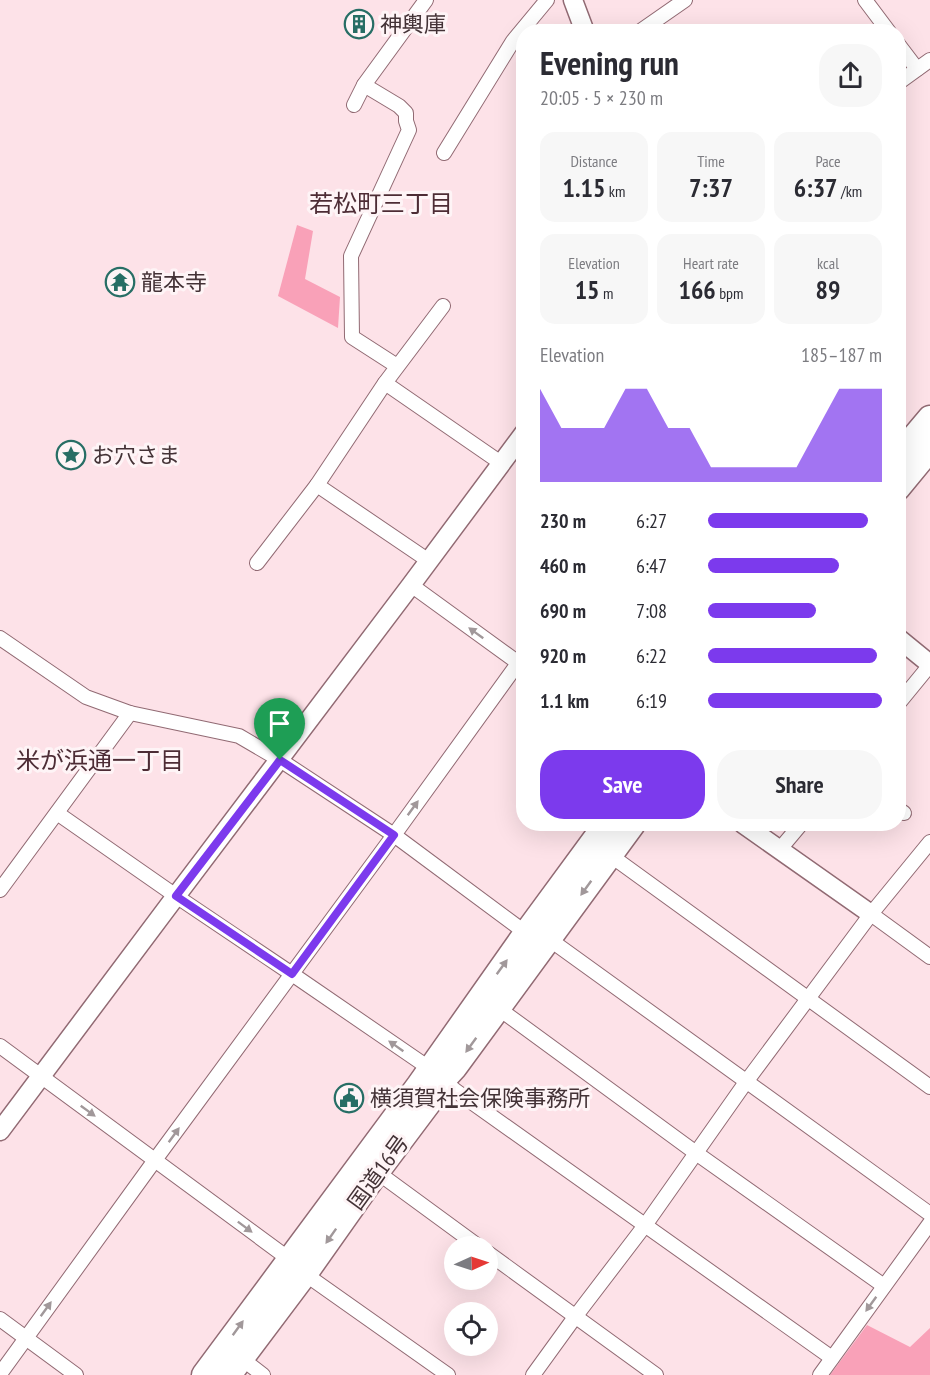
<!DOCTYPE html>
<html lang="en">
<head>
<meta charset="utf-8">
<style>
  body { margin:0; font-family:"PT Sans Narrow","Noto Sans JP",sans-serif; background:#f7f7f7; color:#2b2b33; height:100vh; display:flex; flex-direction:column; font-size:22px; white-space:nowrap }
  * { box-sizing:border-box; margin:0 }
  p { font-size:20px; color:#7c7c81 }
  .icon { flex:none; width:33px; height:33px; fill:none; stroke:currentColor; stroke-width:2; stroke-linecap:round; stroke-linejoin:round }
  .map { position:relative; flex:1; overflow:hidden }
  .side { position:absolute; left:516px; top:24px; width:390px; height:807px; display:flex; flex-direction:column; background:#fff; border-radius:24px; box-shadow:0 6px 24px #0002 }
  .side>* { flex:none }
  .needle { width:39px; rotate:87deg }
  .controls { position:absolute; left:444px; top:1236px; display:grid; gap:12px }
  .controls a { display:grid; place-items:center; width:54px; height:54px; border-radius:50%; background:#fff; box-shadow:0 6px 24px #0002; font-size:30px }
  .pin { position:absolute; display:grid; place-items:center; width:51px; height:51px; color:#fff; margin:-62px -26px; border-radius:50% 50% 50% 0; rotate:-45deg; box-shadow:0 0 6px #0007 }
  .pin .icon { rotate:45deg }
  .round { display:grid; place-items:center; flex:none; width:63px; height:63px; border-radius:24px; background:#f7f7f7 }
  .overview { display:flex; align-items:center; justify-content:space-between; height:102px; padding:0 24px }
  h1 { font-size:33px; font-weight:700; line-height:45px }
  .figures { display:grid; grid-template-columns:repeat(3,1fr); gap:9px; height:102px; padding:6px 24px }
  .figures div { display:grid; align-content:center; border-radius:15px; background:#f7f7f7; text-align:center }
  .figures b { font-size:26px; font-weight:700 }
  .figures small { font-size:16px; font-weight:400 }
  .figures p { font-size:16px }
  .chart { height:168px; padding:12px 24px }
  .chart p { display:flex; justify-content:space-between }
  .chart svg { width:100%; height:108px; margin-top:6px; fill:#7c3aed; opacity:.7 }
  .primary-button { display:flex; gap:12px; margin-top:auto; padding:12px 24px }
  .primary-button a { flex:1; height:69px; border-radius:24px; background:#7c3aed; color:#fff; font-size:24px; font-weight:700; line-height:69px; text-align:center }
  .primary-button a+a { background:#f7f7f7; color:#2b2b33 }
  ul { padding:0 24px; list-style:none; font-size:20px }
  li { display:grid; grid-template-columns:96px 72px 1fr; align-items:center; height:45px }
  li i { height:15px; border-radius:8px; background:#7c3aed }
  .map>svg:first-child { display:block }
  .green { fill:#f9a1b8 }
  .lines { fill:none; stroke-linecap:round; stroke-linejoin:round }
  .minor-casing { stroke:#916a73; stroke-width:16 }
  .tertiary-casing { stroke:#916a73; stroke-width:21 }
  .trunk-casing { stroke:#916a73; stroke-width:27 }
  .minor { stroke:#fff; stroke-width:14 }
  .tertiary { stroke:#fff; stroke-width:18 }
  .trunk { stroke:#fff; stroke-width:24 }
  .oneway { fill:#a1989a }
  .route-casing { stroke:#fff; stroke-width:12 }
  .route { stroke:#7c3aed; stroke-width:8 }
  .labels { text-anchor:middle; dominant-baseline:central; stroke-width:6; stroke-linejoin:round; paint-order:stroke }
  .poi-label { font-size:22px; fill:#433236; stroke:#fef4f6; text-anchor:start }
  .street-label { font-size:22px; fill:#433236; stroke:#fef4f6 }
  .neighbourhood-label { font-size:24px; fill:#4d2c35; stroke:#fef4f6 }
</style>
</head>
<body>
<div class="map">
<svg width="930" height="1375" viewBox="0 0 930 1375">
  <rect width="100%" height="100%" fill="#fde2e8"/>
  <!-- green -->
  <g class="green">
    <path d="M 297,225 L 313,231 L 305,279 L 340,297 L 338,328 L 278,296 Z"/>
    <path d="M 867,1325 L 910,1347 L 930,1328 L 930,1375 L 830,1375 Z"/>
  </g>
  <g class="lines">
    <!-- minor casing -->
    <g class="minor-casing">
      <g id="minor">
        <path d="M 865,0 L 889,32"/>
        <path d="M 639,32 L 685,0"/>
        <path d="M 898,44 L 917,69"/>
        <path d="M 898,83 L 930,60"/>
        <path d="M 364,85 L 399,106 L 406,113 L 406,121 L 409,130 L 351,256 L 352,337 L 397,366"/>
        <path d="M 354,105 L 364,85 L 426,0"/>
        <path d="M 444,153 L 513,41 L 547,0"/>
        <path d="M 385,383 L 501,463"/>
        <path d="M 429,561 L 317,485 L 385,383 L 443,306"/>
        <path d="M 257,563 L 317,485"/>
        <path d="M 411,585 L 524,667"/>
        <path d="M 0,638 L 86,697 L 130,713 L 239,736 L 280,760 L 394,835 L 526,933"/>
        <path d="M 898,704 L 930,665"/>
        <path d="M 898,809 L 904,813"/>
        <path d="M 57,813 L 176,896 L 292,974 L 429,1068 L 456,1091 L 832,1358"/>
        <path d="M 780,849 L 801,824"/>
        <path d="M 610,855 L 930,1087"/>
        <path d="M 0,890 L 130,713"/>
        <path d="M 871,914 L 930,957"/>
        <path d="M 549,939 L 930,1214"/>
        <path d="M 498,1008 L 696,1153 L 884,1286"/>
        <path d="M 0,1046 L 289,1259"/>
        <path d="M 377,1172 L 478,1246"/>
        <path d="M 488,1253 L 656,1375"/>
        <path d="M 305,1274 L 448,1375"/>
        <path d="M 0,1319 L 76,1375"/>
        <path d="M 241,1358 L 263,1375"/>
        <path d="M 0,1374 L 155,1160 L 394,835 L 524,655"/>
        <path d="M 533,1375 L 575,1317 L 646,1224 L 746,1082 L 871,914 L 930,842"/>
        <path d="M 820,1375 L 930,1223"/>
      </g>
    </g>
    <!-- tertiary casing -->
    <g class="tertiary-casing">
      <g id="tertiary">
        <path d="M 573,0 L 585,32"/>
        <path d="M 898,638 L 930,664"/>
        <path d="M 743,824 L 871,914"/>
        <path d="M 0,1131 L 176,896 L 411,585 L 524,433"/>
      </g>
    </g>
    <!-- trunk casing -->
    <g class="trunk-casing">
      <g id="trunk">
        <path d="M 898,456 L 930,418"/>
        <path d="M 898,488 L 930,449"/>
        <path d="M 204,1375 L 419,1085 L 526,933 L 606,824"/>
        <path d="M 229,1375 L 305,1274 L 377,1172 L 434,1096 L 443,1080 L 455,1067 L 633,824"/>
      </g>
    </g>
    <!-- minor -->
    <use href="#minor" class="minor"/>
    <!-- tertiary -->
    <use href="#tertiary" class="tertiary"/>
    <!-- trunk -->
    <use href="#trunk" class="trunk"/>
  </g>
  <!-- one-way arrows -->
  <defs><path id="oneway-solid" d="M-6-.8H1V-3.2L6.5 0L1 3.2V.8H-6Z" transform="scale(1.5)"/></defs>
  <g class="oneway">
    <use href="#oneway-solid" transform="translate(476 633) rotate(-144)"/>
    <use href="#oneway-solid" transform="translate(413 808) rotate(-54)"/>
    <use href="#oneway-solid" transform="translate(586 888) rotate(126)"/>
    <use href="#oneway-solid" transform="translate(502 967) rotate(-54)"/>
    <use href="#oneway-solid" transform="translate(471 1045) rotate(126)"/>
    <use href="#oneway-solid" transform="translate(396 1046) rotate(-145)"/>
    <use href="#oneway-solid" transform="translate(88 1111) rotate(36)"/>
    <use href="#oneway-solid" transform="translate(174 1135) rotate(-54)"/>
    <use href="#oneway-solid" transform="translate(245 1227) rotate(37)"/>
    <use href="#oneway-solid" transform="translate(331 1236) rotate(125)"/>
    <use href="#oneway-solid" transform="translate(871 1304) rotate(126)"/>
    <use href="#oneway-solid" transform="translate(46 1309) rotate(-54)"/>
    <use href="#oneway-solid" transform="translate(238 1328) rotate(-54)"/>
  </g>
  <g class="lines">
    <!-- route casing -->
    <g class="route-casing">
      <path id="route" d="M 280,760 L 394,835 L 292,974 L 176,896 Z"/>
    </g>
    <!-- route -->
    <use href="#route" class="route"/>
  </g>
  <!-- icons -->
  <defs>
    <g id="building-ring" transform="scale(1.5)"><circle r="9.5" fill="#fef4f6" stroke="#276e65" stroke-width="1.5"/><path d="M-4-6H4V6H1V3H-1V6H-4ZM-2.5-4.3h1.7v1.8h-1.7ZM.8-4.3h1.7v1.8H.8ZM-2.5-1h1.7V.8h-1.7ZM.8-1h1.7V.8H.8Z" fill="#276e65"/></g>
    <g id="temple-ring" transform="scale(1.5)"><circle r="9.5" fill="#fef4f6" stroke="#276e65" stroke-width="1.5"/><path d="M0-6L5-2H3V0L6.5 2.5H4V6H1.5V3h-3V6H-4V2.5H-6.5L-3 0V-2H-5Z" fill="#276e65"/></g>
    <g id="sight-ring" transform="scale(1.5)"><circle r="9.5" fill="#fef4f6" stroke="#276e65" stroke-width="1.5"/><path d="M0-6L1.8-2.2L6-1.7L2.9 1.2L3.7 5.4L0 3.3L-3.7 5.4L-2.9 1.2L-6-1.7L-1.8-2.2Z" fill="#276e65"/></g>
    <g id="civic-ring" transform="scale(1.5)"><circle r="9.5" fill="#fef4f6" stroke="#276e65" stroke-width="1.5"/><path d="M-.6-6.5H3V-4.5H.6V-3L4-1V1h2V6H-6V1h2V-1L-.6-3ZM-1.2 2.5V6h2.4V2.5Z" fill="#276e65"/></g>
  </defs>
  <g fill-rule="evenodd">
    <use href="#building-ring" x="359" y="24"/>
    <use href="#temple-ring" x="120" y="282"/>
    <use href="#sight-ring" x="71" y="455"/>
    <use href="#civic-ring" x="349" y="1098"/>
  </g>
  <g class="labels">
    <!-- poi labels -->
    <g class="poi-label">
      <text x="380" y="24">神輿庫</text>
      <text x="141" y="282">龍本寺</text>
      <text x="92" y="455">お穴さま</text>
      <text x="370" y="1098">横須賀社会保険事務所</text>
    </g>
    <!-- street labels -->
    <g class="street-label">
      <text transform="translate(378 1172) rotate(-54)">国道16号</text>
    </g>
    <!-- neighbourhood labels -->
    <g class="neighbourhood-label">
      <text x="381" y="203">若松町三丁目</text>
      <text x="100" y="760">米が浜通一丁目</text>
    </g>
  </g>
</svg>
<div class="controls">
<a><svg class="needle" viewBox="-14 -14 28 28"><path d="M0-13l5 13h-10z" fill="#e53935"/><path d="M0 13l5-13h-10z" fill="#7c7c81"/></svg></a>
<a><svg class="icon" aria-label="locate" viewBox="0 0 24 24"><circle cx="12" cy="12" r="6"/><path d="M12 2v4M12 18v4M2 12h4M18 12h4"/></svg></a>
</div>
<div class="pin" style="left:280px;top:760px;background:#1e9e55"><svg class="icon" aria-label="arrive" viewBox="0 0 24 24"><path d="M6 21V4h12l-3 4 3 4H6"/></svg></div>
<section class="side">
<div class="overview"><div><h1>Evening run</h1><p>20:05 · 5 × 230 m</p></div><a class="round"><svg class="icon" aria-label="share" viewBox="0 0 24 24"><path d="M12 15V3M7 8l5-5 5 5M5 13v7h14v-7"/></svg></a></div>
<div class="figures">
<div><p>Distance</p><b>1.15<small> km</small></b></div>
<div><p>Time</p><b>7:37</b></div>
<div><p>Pace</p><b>6:37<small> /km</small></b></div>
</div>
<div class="figures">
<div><p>Elevation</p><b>15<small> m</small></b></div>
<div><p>Heart rate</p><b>166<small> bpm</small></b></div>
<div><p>kcal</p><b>89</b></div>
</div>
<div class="chart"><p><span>Elevation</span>185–187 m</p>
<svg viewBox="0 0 160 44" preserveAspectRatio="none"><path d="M0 44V6L10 22L20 22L30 22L40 6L50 6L60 22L70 22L80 38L90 38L100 38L110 38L120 38L130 22L140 6L150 6L160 6V44z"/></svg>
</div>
<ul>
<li><b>230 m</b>6:27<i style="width:92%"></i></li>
<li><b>460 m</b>6:47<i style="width:75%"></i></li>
<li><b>690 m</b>7:08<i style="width:62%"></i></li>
<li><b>920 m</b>6:22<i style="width:97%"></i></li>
<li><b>1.1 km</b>6:19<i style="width:100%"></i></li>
</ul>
<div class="primary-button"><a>Save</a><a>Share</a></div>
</section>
</div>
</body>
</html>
